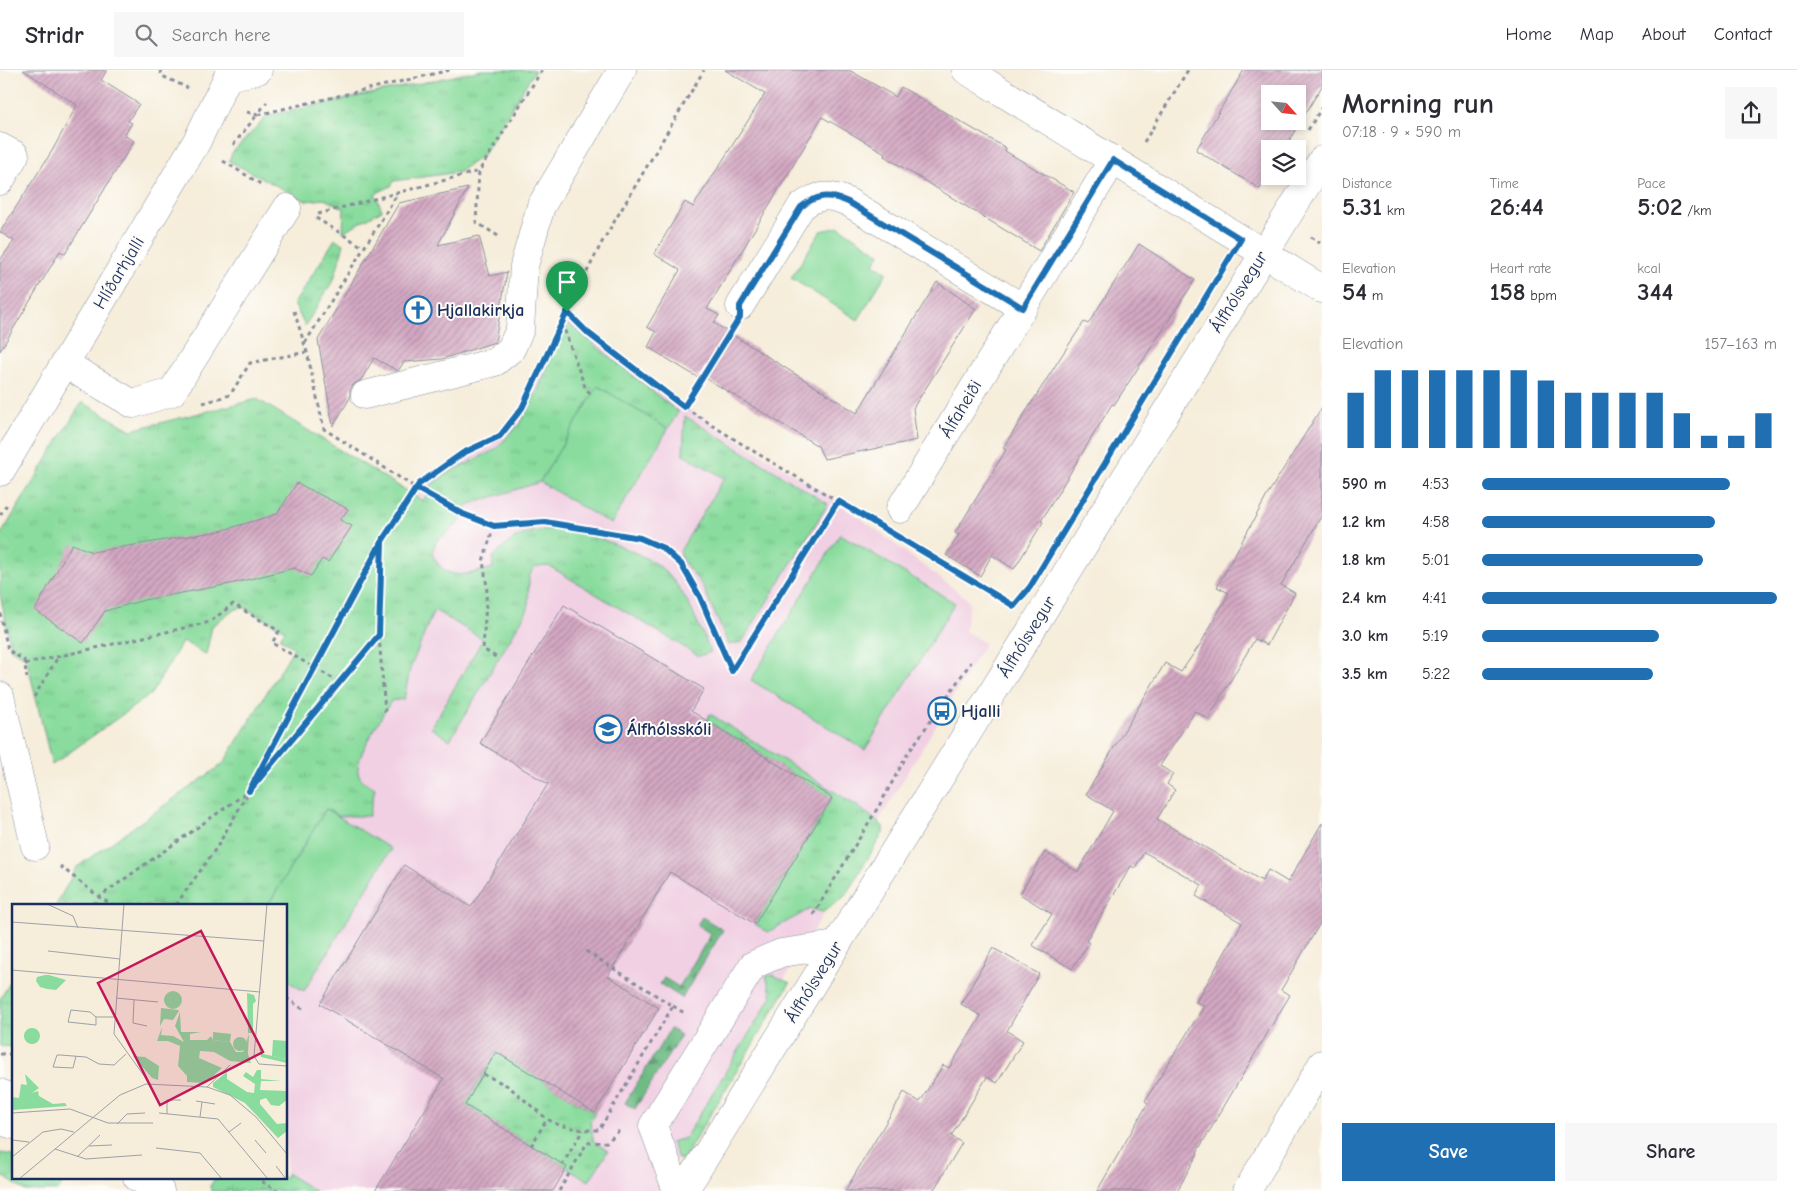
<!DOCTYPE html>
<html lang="en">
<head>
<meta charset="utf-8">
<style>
  body { margin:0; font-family:"Comic Neue",sans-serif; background:#f7f7f7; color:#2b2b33; height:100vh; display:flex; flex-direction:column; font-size:19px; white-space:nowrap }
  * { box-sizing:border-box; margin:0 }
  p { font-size:16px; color:#7c7c81 }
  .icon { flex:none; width:28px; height:28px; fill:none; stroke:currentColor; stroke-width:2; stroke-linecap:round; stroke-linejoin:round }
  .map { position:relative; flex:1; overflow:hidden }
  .details { display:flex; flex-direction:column; background:#fff; width:475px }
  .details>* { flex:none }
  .needle { width:32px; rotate:117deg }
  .tools { position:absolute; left:1261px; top:15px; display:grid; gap:10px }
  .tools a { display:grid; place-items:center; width:45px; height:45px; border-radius:0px; background:#fff; box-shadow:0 2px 8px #0003; font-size:25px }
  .pin { position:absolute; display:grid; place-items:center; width:42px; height:42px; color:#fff; margin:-51px -21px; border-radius:50% 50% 50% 0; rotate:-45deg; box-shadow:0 0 5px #0007 }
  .pin .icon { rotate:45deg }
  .round { display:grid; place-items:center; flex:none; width:52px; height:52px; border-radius:0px; background:#f7f7f7 }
  .headline { display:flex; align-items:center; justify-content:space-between; height:85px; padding:0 20px }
  h1 { font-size:28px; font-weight:700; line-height:38px }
  .figures { display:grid; grid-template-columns:repeat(3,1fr); gap:8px; height:85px; padding:5px 20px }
  .figures div { display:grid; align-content:center }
  .figures b { font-size:25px; font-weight:700 }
  .figures small { font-size:14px; font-weight:400 }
  .figures p { font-size:14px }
  .chart { height:140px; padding:10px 20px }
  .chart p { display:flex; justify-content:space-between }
  .chart svg { width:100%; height:90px; margin-top:5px; stroke:#1f6fb2; stroke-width:6 }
  .action { display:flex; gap:10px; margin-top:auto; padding:10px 20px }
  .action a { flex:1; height:58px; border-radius:0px; background:#1f6fb2; color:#fff; font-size:20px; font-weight:700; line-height:58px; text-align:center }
  .action a+a { background:#f7f7f7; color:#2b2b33 }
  ul { padding:0 20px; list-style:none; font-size:16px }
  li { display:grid; grid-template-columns:80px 60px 1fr; align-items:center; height:38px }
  li i { height:12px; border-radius:6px; background:#1f6fb2 }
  header { display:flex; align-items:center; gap:30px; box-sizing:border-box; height:70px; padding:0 25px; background:#fff; border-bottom:1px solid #e1e1e2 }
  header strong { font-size:24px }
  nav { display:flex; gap:28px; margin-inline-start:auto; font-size:18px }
  .search { width:350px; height:45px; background:#f7f7f7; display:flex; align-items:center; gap:12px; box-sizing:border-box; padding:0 18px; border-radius:0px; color:#7c7c81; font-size:19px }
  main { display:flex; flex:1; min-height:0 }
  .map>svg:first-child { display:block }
  .built { fill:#f1d0e3 }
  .grass { fill:url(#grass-tufts); stroke:#52867e }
  .forest { fill:url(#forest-firs); stroke:#447671 }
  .green { fill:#89dc9d; stroke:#52867e }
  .building { fill:url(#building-hatch); fill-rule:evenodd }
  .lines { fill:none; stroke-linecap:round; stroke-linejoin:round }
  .minor-casing { stroke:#888e9c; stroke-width:29 }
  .path { stroke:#888e9c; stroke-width:3; stroke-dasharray:4 4; stroke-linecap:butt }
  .minor { stroke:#fff; stroke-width:28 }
  .route-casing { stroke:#fff; stroke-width:10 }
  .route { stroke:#1f6fb2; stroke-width:6 }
  .labels { text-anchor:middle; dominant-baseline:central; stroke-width:4; stroke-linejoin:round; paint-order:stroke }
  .street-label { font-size:18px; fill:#1b2f5e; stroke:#fdfcf7 }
  .poi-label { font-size:18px; font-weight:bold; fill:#1b2f5e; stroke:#fdfcf7; text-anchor:start }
  .inset-road { fill:none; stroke:#9ea1a8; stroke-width:1 }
  .view { fill:#c2185b; fill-opacity:0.15; stroke:#c2185b; stroke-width:2.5 }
  .inset-edge { fill:none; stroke:#1b2f5e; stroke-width:2.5 }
</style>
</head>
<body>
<header>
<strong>Stridr</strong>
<div class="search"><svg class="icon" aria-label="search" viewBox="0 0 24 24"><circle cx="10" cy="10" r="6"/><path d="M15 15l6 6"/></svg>Search here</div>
<nav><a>Home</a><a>Map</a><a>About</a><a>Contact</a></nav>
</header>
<main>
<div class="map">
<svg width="1322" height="1121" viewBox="0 0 1322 1121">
  <defs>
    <pattern id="grass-tufts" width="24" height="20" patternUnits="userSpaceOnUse" patternTransform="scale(1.25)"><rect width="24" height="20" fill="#89dc9d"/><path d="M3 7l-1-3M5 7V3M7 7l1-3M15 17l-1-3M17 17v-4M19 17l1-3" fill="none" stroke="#76bd8a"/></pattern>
    <pattern id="forest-firs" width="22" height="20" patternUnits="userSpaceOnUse" patternTransform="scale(1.25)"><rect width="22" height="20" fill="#6ebc84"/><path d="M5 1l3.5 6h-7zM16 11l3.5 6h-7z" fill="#5a996f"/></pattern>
    <pattern id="building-hatch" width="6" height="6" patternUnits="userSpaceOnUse" patternTransform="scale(1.25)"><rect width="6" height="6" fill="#d4a8c2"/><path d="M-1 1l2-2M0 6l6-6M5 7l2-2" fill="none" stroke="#ab89a1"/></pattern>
  </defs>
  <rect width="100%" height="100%" fill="#fdfcf7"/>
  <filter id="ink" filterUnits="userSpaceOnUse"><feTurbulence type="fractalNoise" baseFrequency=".02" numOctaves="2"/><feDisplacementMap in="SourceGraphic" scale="10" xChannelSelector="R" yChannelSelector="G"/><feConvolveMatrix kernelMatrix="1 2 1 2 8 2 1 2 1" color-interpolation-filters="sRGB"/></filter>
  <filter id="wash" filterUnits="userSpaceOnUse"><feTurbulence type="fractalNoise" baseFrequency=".0096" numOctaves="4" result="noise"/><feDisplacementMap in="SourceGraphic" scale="20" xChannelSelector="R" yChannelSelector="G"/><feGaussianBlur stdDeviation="1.12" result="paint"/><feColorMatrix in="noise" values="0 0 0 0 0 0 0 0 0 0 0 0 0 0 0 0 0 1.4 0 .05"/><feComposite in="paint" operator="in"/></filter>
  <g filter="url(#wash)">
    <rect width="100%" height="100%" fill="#f6edda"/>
    <!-- built -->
    <path class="built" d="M 567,242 L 684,337 L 838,431 L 970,531 L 965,561 L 985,573 L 658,1121 L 277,1121 L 286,1107 L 286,835 L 94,835 L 249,721 L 412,425 L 416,418 L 463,383 L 500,365 L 522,338 Z"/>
    <!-- grass -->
    <g class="grass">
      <path d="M 482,0 L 535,0 L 483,85 L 459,102 L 394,111 L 391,116 L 375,124 L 382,140 L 343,162 L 344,138 L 324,129 L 306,131 L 229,91 L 232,83 L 267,46 Z"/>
      <path d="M 335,169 L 344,174 L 334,209 L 305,256 L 294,234 Z"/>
      <path d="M 569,254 L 678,342 L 668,359 L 598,317 L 540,412 L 467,435 L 459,453 L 436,472 L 432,483 C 445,514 467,504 493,498 L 493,487 C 501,480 510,470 520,466 C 529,462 544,459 554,459 C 580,459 647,483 666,502 C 687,523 698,555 711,582 L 699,586 L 549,496 L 535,497 L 529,506 L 528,539 L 450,670 L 431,658 L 483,569 L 434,540 L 410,599 L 404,629 L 391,631 C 383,646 355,686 358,702 C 360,711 368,714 375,718 L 369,746 L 338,746 L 326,739 L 268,835 L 56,835 L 77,797 L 223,694 L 294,578 L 280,568 L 285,560 L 243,537 L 231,541 L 212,556 L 206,585 L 183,571 L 151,624 L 52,695 L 26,587 L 11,579 L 0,524 L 0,466 L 82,332 L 131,360 L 257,329 L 423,431 L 433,413 L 450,402 L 496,379 L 520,353 L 539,318 L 553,282 Z"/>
      <path d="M 685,346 L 828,434 L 742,572 L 729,575 L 702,515 L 683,491 L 680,481 L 724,408 L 683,384 Z"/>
      <path d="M 710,644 L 857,736 L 883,756 L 883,763 L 845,826 L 823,842 L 810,839 L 768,862 L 755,854 L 832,728 L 707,651 Z"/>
      <path d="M 773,905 L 790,913 L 684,1088 L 679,1090 L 671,1072 L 685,1068 L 772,926 L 766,906 Z"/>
      <path d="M 14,906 L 14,977 L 0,976 L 0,929 Z"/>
      <path d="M 497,982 L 595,1043 L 590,1052 L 594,1072 L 608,1081 L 589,1111 L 465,1035 Z"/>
      <path d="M 0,1083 L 14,1085 L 14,1107 L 68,1107 L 57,1121 L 25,1121 L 4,1107 L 0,1107 Z"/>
      <path d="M 286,1103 L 315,1121 L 211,1121 L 210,1116 L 216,1107 L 286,1107 Z"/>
    </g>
    <!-- forest -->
    <g class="forest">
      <path d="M 702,847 L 723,860 L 682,928 L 660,914 L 664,908 L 679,917 L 711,864 L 697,855 Z"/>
      <path d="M 670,959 L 681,965 L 635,1039 L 625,1033 Z"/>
    </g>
    <!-- green -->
    <g class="green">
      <path d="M 839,157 L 880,184 L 874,194 L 887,202 L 858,250 L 791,208 L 821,161 Z"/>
      <path d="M 598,316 L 668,359 L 611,454 L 540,412 Z"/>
      <path d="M 840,464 L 955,533 L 865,680 L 751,610 Z"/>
      <path d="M 326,739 L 391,779 L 304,921 L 286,910 L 286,835 L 268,835 Z"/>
    </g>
    <g id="blocks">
      <!-- building -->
      <g class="building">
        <path d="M 23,0 L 107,0 L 101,10 L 139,34 L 128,51 L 132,53 L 124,65 L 134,71 L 65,184 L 60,181 L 0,281 L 0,190 L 14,171 L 0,162 L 52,81 L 77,35 Z"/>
        <path d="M 725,0 L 849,0 L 896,27 L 901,17 L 1006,78 L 1005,81 L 1074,122 L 1039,181 L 884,86 L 885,83 L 822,47 L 707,239 L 719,245 L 714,253 L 857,343 L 937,212 L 976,239 L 913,338 L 917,370 L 824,389 L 818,376 L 699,304 L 697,307 L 648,277 L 656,262 L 647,257 L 680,200 L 654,184 L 685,132 L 693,137 L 765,24 Z"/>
        <path d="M 1244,0 L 1322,0 L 1322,16 L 1284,79 L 1270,79 L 1270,102 L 1260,119 L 1196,80 ZM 1270,24 L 1298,24 L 1298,51 L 1270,51 Z"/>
        <path d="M 468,118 L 438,175 L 479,166 L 490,206 L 507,202 L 495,272 L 442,289 L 404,292 L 398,301 L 374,288 L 361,310 L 354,314 L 350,320 L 350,328 L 333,356 L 318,270 L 399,133 Z"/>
        <path d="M 1139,174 L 1195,210 L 1114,335 L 1112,334 L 1041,451 L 1043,452 L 1014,499 L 992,485 L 980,506 L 946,485 L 959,465 L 955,463 L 1006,380 L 1003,378 L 1062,285 L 1084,252 L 1088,254 Z"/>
        <path d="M 1322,337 L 1322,445 L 1281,515 L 1295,523 L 1267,575 L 1255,569 L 1208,649 L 1195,641 L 1160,696 L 1173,704 L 1167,714 L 1175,720 L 1157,749 L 1262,811 L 1268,800 L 1288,812 L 1322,753 L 1322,850 L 1281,920 L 1290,925 L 1197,1082 L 1198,1083 L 1177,1121 L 1097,1121 L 1148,1033 L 1145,1031 L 1204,936 L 1196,932 L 1242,853 L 1196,826 L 1202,815 L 1144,782 L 1135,798 L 1131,796 L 1086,871 L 1089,873 L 1072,899 L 1032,875 L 1052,844 L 1020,824 L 1045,782 L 1078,802 L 1113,741 L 1086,724 L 1165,593 L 1181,602 L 1201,573 L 1229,523 L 1217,517 L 1269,422 Z"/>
        <path d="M 297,413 L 348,439 L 340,450 L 352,456 L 328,492 L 322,489 L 311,506 L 294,498 L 230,514 L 144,530 L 105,541 L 83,573 L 35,540 L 72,474 L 92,482 L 220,461 L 277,444 Z"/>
        <path d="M 564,535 L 704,619 L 691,641 L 832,728 L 755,854 L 670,802 L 608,906 L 659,938 L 595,1043 L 496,982 L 465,1035 L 567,1097 L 553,1121 L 375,1121 L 444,1009 L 320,934 L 404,795 L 471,837 L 548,714 L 480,673 Z"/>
        <path d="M 993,878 L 1039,904 L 1007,961 L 1023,971 L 997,1013 L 987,1007 L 951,1066 L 962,1073 L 933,1121 L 845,1121 L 904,1022 L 920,1032 L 943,995 L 949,998 L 981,946 L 961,934 Z"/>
      </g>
    </g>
  </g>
  <g filter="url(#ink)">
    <use href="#blocks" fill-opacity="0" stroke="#888e9c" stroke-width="1"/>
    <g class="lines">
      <!-- minor casing -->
      <g class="minor-casing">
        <g id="minor">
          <path d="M 966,0 L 1322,219"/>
          <path d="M 228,7 L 258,0"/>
          <path d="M 0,77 L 15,85 L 0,111"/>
          <path d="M 740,236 L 801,137 C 817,124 830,124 848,132 L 1023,238"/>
          <path d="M 65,294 L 133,334 L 172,322 L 287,138"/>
          <path d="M 365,325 L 495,292 L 511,279 L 520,259 L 524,196 L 541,136 L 622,0"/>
          <path d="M 0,402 L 197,71 L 231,0"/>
          <path d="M 900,439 L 1113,90"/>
          <path d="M 0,626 L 35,776"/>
          <path d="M 0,1023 L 14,1029"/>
          <path d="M 0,1051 L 14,1055"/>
          <path d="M 137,1107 L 160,1121"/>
          <path d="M 677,1121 L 653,1056 L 753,895 L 781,883 L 836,875"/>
          <path d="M 684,1121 L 1322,90"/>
          <path d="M 1247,1121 L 1322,994"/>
        </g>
      </g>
      <!-- path -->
      <g class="path">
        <path d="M 160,0 L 162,6 L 188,18"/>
        <path d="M 247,42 L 257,45 L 267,32"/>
        <path d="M 1308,60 L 1322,37"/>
        <path d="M 1144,72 L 1188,0"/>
        <path d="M 233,75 L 257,45 L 450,0"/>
        <path d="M 223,91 L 264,116"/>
        <path d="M 318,144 L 479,101"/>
        <path d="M 316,148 L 363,177"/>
        <path d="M 498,166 L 476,152 L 479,101 L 542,0"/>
        <path d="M 1311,167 L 1320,173"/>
        <path d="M 557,203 L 580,217"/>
        <path d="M 294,241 L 307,282 L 324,359 L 416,418 L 463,444 L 494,456 L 545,452 L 640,468 L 663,478 L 681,494 L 700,527 L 732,601 L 838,431"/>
        <path d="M 567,242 C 654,327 764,388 869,449"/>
        <path d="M 562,253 L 585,317 L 592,326"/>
        <path d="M 305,273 L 398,123"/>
        <path d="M 551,274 L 601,174 L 704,0"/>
        <path d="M 203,333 L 230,325 L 250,293 L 307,282"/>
        <path d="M 684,337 L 729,265"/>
        <path d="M 0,445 L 8,433"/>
        <path d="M 494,456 L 483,491 L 487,517 L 483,579 L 499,589"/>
        <path d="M 907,471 L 1010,534"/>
        <path d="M 0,543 L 8,580 L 24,590 L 27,608"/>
        <path d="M 379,566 L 385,642"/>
        <path d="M 25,594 L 210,552 L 233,534 L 279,561 L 272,573 L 339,612"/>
        <path d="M 34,627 L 58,587"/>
        <path d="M 253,713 L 382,472"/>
        <path d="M 60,796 L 99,827 L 112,835"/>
        <path d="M 94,835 L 99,827 L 249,721 L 379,565 L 382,471 L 419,414 L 463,383 L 500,366 L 522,338 L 541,295"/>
        <path d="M 176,835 L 217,777 L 248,723"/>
        <path d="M 813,845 L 883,729 L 907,685 L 971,592"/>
        <path d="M 286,928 L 303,939"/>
        <path d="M 673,936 L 686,944"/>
        <path d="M 0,984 L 14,984"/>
        <path d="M 10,991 L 13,991 L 14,983"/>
        <path d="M 483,1004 L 508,1016 L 547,1049 L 559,1055 L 583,1060 L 599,1060 L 673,936 L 586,881"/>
        <path d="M 531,1076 L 547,1049"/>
        <path d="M 562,1095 L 583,1060"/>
        <path d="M 255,1107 L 277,1121"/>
        <path d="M 559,1121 L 587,1073 L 607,1072 L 621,1059"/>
      </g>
      <!-- minor -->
      <use href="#minor" class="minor"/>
    </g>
  </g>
  <g class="lines" filter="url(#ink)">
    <!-- route casing -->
    <g class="route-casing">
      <path id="route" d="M 567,242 L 522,338 L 500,366 L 463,383 L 419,414 L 412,425 L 382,471 L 249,721 L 379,565 L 382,471 L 416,418 L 463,444 L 494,456 L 545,452 L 640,468 L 663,478 L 681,494 L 700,527 L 732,601 L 838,431 L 1014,536 L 1030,517 L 1241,169 L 1113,90 L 1023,238 L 848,132 C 830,124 817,124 801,137 L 740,236 L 740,247 L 684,337 L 588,263 L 567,242"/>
    </g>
    <!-- route -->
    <use href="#route" class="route"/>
  </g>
  <!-- icons -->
  <defs>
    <g id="church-ring" transform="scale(1.4375)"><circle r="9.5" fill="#fdfcf7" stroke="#1f6fb2" stroke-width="1.5"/><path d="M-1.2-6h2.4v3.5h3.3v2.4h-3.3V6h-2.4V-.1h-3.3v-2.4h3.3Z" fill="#1f6fb2"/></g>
    <g id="bus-ring" transform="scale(1.4375)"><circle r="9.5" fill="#fdfcf7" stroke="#1f6fb2" stroke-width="1.5"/><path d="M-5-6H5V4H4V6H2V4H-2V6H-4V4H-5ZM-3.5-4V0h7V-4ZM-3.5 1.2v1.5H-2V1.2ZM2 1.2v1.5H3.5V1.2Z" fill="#1f6fb2"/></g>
    <g id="school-ring" transform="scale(1.4375)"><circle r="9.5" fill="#fdfcf7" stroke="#1f6fb2" stroke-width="1.5"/><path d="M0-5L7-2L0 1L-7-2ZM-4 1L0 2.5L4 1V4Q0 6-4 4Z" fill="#1f6fb2"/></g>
  </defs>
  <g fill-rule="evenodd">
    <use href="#church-ring" x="418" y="240"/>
    <use href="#bus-ring" x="942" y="641"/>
    <use href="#school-ring" x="608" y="659"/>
  </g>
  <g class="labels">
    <!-- street labels -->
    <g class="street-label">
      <text transform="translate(119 203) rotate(-59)">Hlíðarhjalli</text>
      <text transform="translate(1239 222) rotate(-58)">Álfhólsvegur</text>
      <text transform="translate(961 339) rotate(-59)">Álfaheiði</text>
      <text transform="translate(1027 567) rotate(-58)">Álfhólsvegur</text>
      <text transform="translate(814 912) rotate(-58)">Álfhólsvegur</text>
    </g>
    <!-- poi labels -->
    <g class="poi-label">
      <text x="437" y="240">Hjallakirkja</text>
      <text x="961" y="641">Hjalli</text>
      <text x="627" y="659">Álfhólsskóli</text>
    </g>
  </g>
  <!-- overview -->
  <g transform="translate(12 834)">
    <rect width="275" height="275" fill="#f6edda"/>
    <path d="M 235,89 L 242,91 L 244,97 L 241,100 L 241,129 L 236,129 ZM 149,104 L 166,106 L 167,107 L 161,116 L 152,115 L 148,122 ZM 168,108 L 169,128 L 189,128 L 178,130 L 178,136 L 195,136 L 199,132 L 201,136 L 218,138 L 224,148 L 231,148 L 237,130 L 236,150 L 239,159 L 218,157 L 202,148 L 188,147 L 187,154 L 210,164 L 193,179 L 175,178 L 175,172 L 166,162 L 168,142 L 156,137 L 145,137 L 150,123 L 149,131 L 161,132 L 172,138 L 163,122 ZM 247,143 L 250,144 L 251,150 L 275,155 L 275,159 L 249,153 ZM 121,152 L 133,153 L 147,162 L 146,176 L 140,174 ZM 245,166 L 249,166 L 249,175 L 269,177 L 249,177 L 248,186 L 275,187 L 275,196 L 267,202 L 259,201 L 254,194 L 248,196 L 248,200 L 265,220 L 275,219 L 275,227 L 266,234 L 233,199 L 201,183 L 201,179 L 215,168 L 215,175 L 235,188 L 242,189 L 243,180 L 231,172 L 234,168 L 241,173 ZM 13,170 L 27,184 L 20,189 L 26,187 L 27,192 L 41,200 L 53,199 L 55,202 L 0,206 L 0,193 L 7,194 L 9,180 L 15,181 Z" fill="#89dc9d"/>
    <path d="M 33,71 L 37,71 L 54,76 L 44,86 L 35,85 L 28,83 L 24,77 L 25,73 ZM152 96a9 9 0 1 1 18 0a9 9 0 1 1-18 0ZM12 132a8 8 0 1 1 16 0a8 8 0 1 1-16 0ZM 201,128 L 219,130 L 218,138 L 201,136 ZM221 140a7 7 0 1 1 14 0a7 7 0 1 1-14 0ZM 261,136 L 275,137 L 275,155 L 260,152 Z" fill="#89dc9d"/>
    <path class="inset-road" d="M 35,0 L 61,12 L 66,24M 112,0 L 102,130 L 138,180M 255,0 L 242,152 L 247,160 L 275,162M 0,18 L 252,37M 36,47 L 108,55M 0,66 L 248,88M 104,94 L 146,98M 122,96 L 121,119 L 135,122M 84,113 L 84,121 L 56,118 L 59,106 L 78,108 L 84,113 L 103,113M 64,152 L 61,164 L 41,163 L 45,151 L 48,151 L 74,153 L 87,160 L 102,161 L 114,150M 195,183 L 218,161M 184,197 L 203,200M 0,209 L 58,205 L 96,219 L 141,219M 147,209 L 206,215 L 256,275M 155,210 L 155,196 L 169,196M 188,213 L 190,198M 105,220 L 115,210 L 133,209M 217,228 L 229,219M 0,236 L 17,238M 243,236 L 254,249M 77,242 L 100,241M 144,244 L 188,249 L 210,275M 43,245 L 74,255 L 130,251M 0,253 L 31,228 L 49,225 L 62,228M 65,253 L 88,231M 264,262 L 274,275M 7,275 L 108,191 L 134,180 L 195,183 L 218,191 L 244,213 L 275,250"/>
    <path class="view" d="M 189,27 L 251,148 L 148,201 L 86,79 Z"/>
    <rect width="275" height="275" class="inset-edge"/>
  </g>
</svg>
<div class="tools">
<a><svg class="needle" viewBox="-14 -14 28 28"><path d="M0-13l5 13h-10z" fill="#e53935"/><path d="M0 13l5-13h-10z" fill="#7c7c81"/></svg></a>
<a><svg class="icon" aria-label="layers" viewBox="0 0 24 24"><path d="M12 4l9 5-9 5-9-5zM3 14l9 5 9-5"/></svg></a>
</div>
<div class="pin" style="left:567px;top:242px;background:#1e9e55"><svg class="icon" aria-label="arrive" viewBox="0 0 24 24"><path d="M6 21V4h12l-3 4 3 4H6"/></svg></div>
</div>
<section class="details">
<div class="headline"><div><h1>Morning run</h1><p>07:18 · 9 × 590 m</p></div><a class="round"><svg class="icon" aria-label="share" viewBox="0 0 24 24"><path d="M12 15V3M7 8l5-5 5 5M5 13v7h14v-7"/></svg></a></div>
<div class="figures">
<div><p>Distance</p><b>5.31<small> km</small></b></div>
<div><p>Time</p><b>26:44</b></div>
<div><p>Pace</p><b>5:02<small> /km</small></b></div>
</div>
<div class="figures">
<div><p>Elevation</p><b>54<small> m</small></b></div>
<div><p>Heart rate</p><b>158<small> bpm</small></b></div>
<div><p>kcal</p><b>344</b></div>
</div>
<div class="chart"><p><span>Elevation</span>157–163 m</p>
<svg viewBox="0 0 160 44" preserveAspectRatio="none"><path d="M5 44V17M15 44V6M25 44V6M35 44V6M45 44V6M55 44V6M65 44V6M75 44V11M85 44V17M95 44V17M105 44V17M115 44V17M125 44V27M135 44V38M145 44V38M155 44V27"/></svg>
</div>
<ul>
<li><b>590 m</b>4:53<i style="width:84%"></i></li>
<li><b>1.2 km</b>4:58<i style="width:79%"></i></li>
<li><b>1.8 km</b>5:01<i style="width:75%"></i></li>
<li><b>2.4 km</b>4:41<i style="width:100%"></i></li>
<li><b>3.0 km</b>5:19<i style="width:60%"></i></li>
<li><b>3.5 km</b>5:22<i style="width:58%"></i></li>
</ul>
<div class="action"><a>Save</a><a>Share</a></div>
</section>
</main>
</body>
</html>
